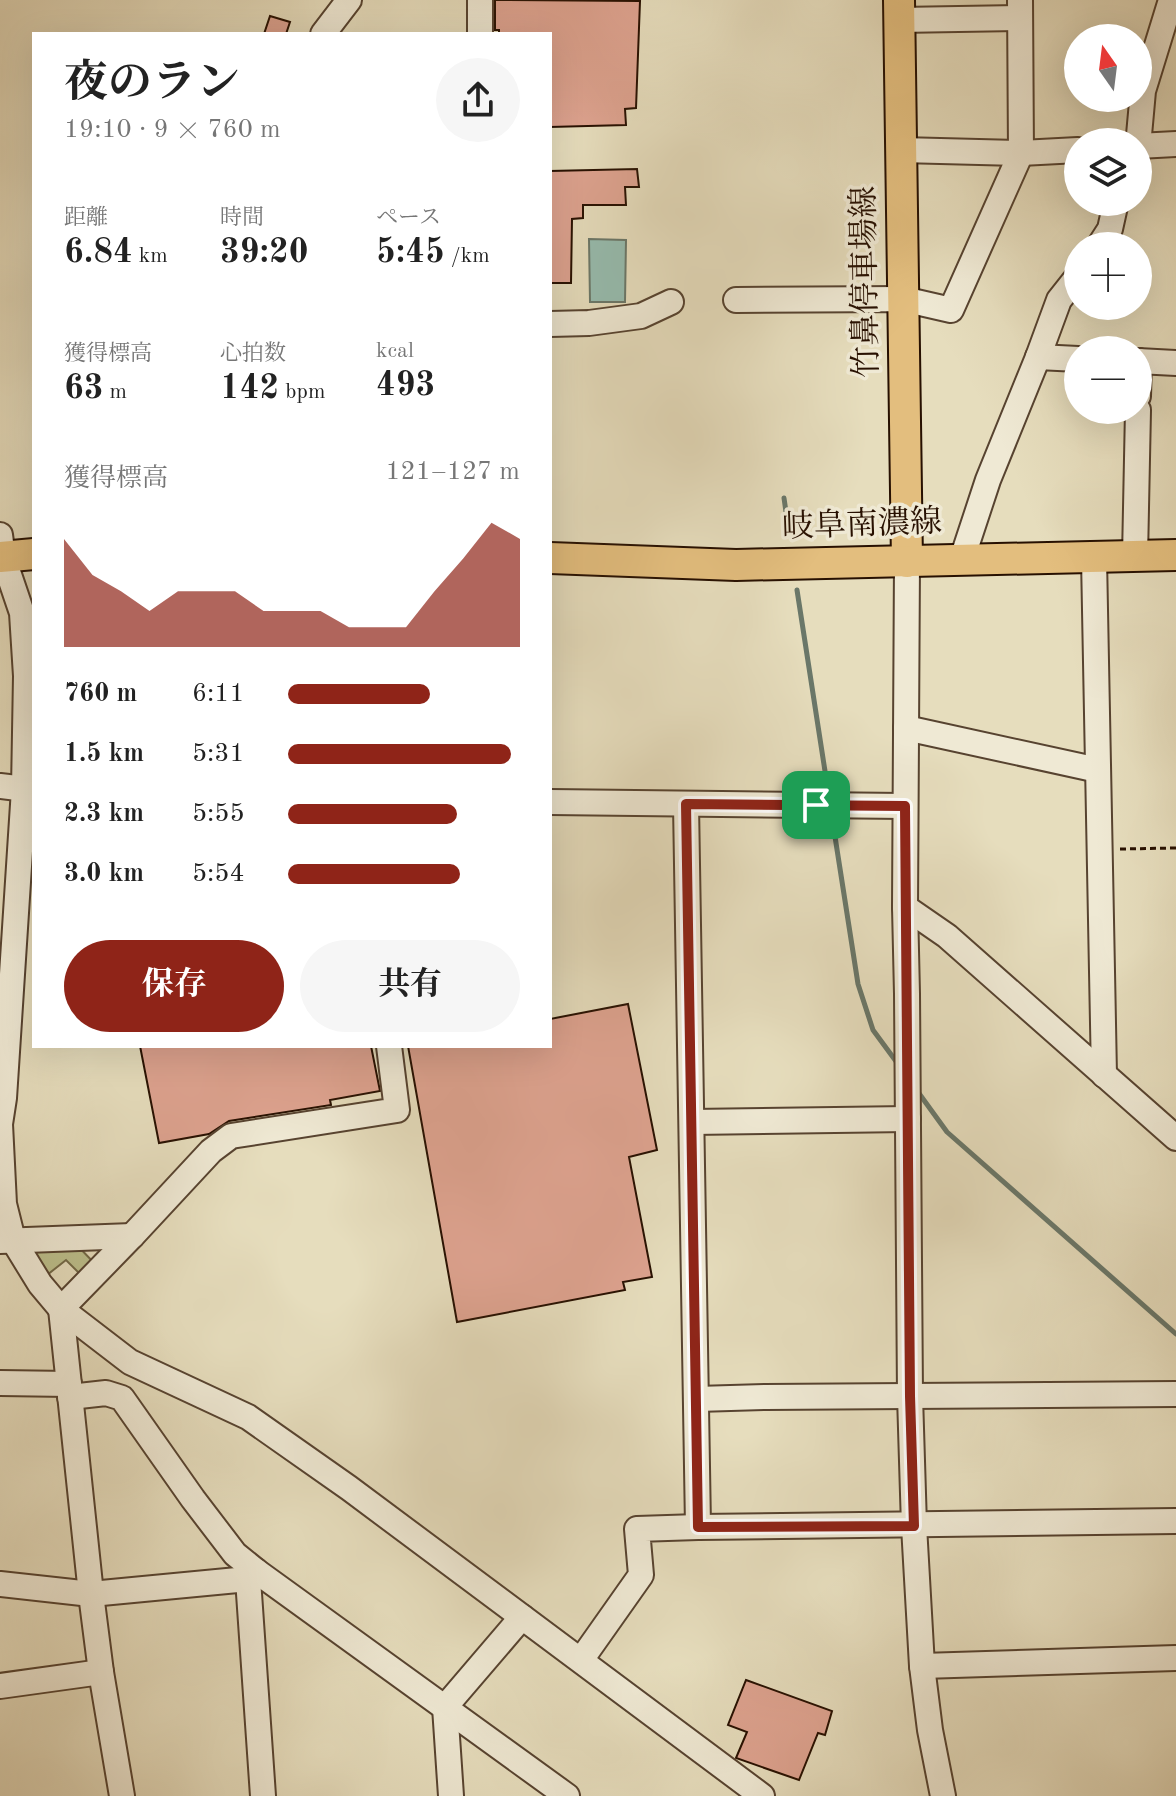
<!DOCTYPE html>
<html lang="ja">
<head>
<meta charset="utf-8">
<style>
  body { margin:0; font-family:"Old Standard TT","Noto Serif JP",serif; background:#f6f6f6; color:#222; height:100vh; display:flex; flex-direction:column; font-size:30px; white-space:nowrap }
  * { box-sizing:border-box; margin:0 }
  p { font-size:26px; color:#767676 }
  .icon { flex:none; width:44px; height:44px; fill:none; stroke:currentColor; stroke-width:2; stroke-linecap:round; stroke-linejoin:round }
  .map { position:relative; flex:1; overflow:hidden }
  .details { position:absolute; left:32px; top:32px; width:520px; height:1016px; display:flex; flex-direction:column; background:#fff; border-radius:0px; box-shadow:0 8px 32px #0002 }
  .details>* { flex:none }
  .needle { width:52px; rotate:346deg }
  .controls { position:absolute; left:1064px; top:24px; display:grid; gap:16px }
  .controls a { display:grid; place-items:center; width:88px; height:88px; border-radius:50%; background:#fff; box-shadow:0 8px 32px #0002; font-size:40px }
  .pin { position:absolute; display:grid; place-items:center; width:68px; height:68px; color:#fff; margin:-34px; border-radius:16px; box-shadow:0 4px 12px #0006 }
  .round { display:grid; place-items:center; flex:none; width:84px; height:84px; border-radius:42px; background:#f6f6f6 }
  .overview { display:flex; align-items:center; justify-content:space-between; height:136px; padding:0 32px }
  h1 { font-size:44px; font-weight:700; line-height:60px }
  .stats { display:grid; grid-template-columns:repeat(3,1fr); gap:12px; height:136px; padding:8px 32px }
  .stats div { display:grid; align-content:center }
  .stats b { font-size:34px; font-weight:700 }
  .stats small { font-size:22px; font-weight:400 }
  .stats p { font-size:22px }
  .chart { height:224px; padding:16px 32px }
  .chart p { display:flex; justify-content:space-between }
  .chart svg { width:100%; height:144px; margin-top:8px; fill:#8f2418; opacity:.7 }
  .action { display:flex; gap:16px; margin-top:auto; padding:16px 32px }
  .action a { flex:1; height:92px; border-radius:48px; background:#8f2418; color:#fff; font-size:32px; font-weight:700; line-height:92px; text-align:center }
  .action a+a { background:#f6f6f6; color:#222 }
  ul { padding:0 32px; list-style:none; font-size:26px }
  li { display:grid; grid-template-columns:128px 96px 1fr; align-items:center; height:60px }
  li i { height:20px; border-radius:10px; background:#8f2418 }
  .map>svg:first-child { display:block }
  .green { fill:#bcbf8c; stroke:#726846; stroke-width:2 }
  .water { fill:#96bcaf; stroke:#6a7769; stroke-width:2 }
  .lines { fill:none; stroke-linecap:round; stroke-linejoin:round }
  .stream { stroke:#6a7769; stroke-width:5 }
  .building { fill:#dea390; stroke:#271001; stroke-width:2 }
  .minor-casing { stroke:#574330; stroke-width:28 }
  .major-casing { stroke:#271001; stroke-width:34 }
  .path { stroke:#271001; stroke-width:3; stroke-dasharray:6 4; stroke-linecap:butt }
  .minor { stroke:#efe9d4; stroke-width:24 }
  .major { stroke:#e3be7e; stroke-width:30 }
  .route-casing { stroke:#fff; stroke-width:16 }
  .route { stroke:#8f2418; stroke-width:10 }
  .labels { text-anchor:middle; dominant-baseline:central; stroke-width:7; stroke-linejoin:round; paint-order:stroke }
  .street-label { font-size:32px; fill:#271001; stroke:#efe9d4 }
</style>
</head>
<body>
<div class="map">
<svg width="1176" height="1796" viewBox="0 0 1176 1796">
  <rect width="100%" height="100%" fill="#e6ddbd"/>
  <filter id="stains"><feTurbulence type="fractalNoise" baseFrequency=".0025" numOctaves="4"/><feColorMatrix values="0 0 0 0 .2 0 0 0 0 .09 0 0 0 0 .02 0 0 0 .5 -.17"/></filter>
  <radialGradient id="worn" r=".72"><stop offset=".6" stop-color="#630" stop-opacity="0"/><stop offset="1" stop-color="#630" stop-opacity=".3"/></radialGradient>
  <!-- green -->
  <path class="green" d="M 72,1240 L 98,1267 L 85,1279 L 66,1260 L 42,1279 L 18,1241 Z"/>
  <!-- water -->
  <path class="water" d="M 589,239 L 626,240 L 625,302 L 590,302 Z"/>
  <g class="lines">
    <!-- stream -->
    <g class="stream">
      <path d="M 784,498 L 789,533"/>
      <path d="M 797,590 L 829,797"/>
      <path d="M 831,811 L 858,984 L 873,1030 L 898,1064"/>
      <path d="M 918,1092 L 947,1132 L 1176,1334"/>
    </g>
  </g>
  <!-- building -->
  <g class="building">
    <path d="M 495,0 L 640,1 L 636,108 L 625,109 L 626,125 L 550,127 L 550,34 L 499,34 L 499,30 L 495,30 Z"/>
    <path d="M 270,16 L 290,22 L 286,34 L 264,34 Z"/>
    <path d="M 637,169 L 639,187 L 625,187 L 626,205 L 583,205 L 583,218 L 572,219 L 571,283 L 550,283 L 550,171 Z"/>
    <path d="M 628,1004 L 657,1150 L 629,1157 L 652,1277 L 623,1282 L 625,1290 L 457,1322 L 408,1046 L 550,1046 L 550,1019 Z"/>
    <path d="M 140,1046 L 371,1046 L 380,1091 L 330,1100 L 331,1105 L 229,1121 L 209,1134 L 159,1143 Z"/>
    <path d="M 746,1680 L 832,1711 L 825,1735 L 818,1733 L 799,1780 L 736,1758 L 747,1732 L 728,1725 Z"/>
  </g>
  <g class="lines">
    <!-- minor casing -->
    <g class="minor-casing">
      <g id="minor">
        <path d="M 899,20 L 1020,18"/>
        <path d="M 323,34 L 349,0"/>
        <path d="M 480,34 L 480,0"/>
        <path d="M 1138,146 L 1143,91 L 1171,0"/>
        <path d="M 1138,146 L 1176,144"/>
        <path d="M 901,150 L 1021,153 L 1078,150"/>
        <path d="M 1099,246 L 1110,229 L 1116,202"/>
        <path d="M 736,300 L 903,299 L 951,310 L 1021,153 L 1020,0"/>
        <path d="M 550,324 L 589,323 L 641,316 L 671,302"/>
        <path d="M 1038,357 L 1078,359"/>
        <path d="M 1138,361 L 1176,363"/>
        <path d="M 1138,396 L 1139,361"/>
        <path d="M 0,535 L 3,557 L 22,613 L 26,676 L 24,789 L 4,1098 L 0,1124 L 4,1204 L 13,1240 L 40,1284 L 61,1309 L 130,1362 L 248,1417 L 349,1488 L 762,1796"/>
        <path d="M 1135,557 L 1138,410"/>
        <path d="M 1094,558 L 1104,1075"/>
        <path d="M 962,559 L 988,480 L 1038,357 L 1059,300 L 1078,276"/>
        <path d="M 907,562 L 905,907 L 907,994 L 910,1396 L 914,1526 L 922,1666 L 930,1730 L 943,1796"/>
        <path d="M 906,728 L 1098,770"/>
        <path d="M 0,786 L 34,790"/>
        <path d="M 550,802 L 905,806"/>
        <path d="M 686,804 L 698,1527"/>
        <path d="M 905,907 L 947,936 L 1176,1138"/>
        <path d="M 692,1122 L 908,1119"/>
        <path d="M 0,1241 L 132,1236"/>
        <path d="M 61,1309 L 91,1594 L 101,1672 L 122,1796"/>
        <path d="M 61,1309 L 132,1236 L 211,1151 L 231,1136 L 397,1110 L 389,1046"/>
        <path d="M 0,1383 L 69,1384"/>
        <path d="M 70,1397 L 106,1393 L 122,1398 L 193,1499 L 235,1554 L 256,1571 L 567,1796"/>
        <path d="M 697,1399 L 765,1397 L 1176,1394"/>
        <path d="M 256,1571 L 248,1579 L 263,1796"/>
        <path d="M 0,1584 L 91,1594 L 248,1579"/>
        <path d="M 581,1660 L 641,1575 L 637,1529 L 698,1527 L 1176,1521"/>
        <path d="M 922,1666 L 1176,1658"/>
        <path d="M 0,1686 L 101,1672"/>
        <path d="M 451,1796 L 445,1707 L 522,1617"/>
      </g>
    </g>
    <!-- major casing -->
    <g class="major-casing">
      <g id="major">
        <path d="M 899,0 L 907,562"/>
        <path d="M 0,557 L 34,554"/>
        <path d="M 550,558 L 736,565 L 1176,555"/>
      </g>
    </g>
    <!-- path -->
    <path class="path" d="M 1120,849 L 1176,848"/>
    <!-- minor -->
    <use href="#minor" class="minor"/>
    <!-- major -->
    <use href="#major" class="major"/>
  </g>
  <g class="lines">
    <!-- route casing -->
    <g class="route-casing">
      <path id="route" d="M 686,804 L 905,806 L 910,1396 L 914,1526 L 698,1527 Z"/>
    </g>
    <!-- route -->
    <use href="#route" class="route"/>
  </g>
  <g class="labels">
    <!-- street labels -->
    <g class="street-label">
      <text transform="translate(867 282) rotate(-91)">竹鼻停車場線</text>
      <text transform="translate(862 526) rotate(-2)">岐阜南濃線</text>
    </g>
  </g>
  <rect width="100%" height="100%" filter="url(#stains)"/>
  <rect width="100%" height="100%" fill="url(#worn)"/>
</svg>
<div class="controls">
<a><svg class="needle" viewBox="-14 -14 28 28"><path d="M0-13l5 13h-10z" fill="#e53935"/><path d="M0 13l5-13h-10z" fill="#767676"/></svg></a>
<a><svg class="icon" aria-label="layers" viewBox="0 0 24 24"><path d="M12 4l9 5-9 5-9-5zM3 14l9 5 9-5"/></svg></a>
<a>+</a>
<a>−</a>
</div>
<div class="pin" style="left:816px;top:805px;background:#1e9e55"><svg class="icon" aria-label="arrive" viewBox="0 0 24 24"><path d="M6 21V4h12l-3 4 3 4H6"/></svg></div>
<section class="details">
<div class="overview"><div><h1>夜のラン</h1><p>19:10 · 9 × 760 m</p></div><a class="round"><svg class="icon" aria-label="share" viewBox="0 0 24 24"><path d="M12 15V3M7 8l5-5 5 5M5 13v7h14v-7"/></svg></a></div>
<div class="stats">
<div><p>距離</p><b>6.84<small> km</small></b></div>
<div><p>時間</p><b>39:20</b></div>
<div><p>ペース</p><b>5:45<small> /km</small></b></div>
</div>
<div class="stats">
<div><p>獲得標高</p><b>63<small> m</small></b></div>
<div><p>心拍数</p><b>142<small> bpm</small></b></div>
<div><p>kcal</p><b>493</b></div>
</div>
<div class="chart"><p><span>獲得標高</span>121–127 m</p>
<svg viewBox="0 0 160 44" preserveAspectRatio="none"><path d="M0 44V11L10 22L20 27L30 33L40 27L50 27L60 27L70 33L80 33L90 33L100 38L110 38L120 38L130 27L140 17L150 6L160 11V44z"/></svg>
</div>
<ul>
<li><b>760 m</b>6:11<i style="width:61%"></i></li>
<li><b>1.5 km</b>5:31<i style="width:96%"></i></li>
<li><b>2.3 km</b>5:55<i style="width:73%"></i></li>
<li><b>3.0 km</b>5:54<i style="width:74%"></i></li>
</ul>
<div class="action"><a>保存</a><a>共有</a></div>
</section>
</div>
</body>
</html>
